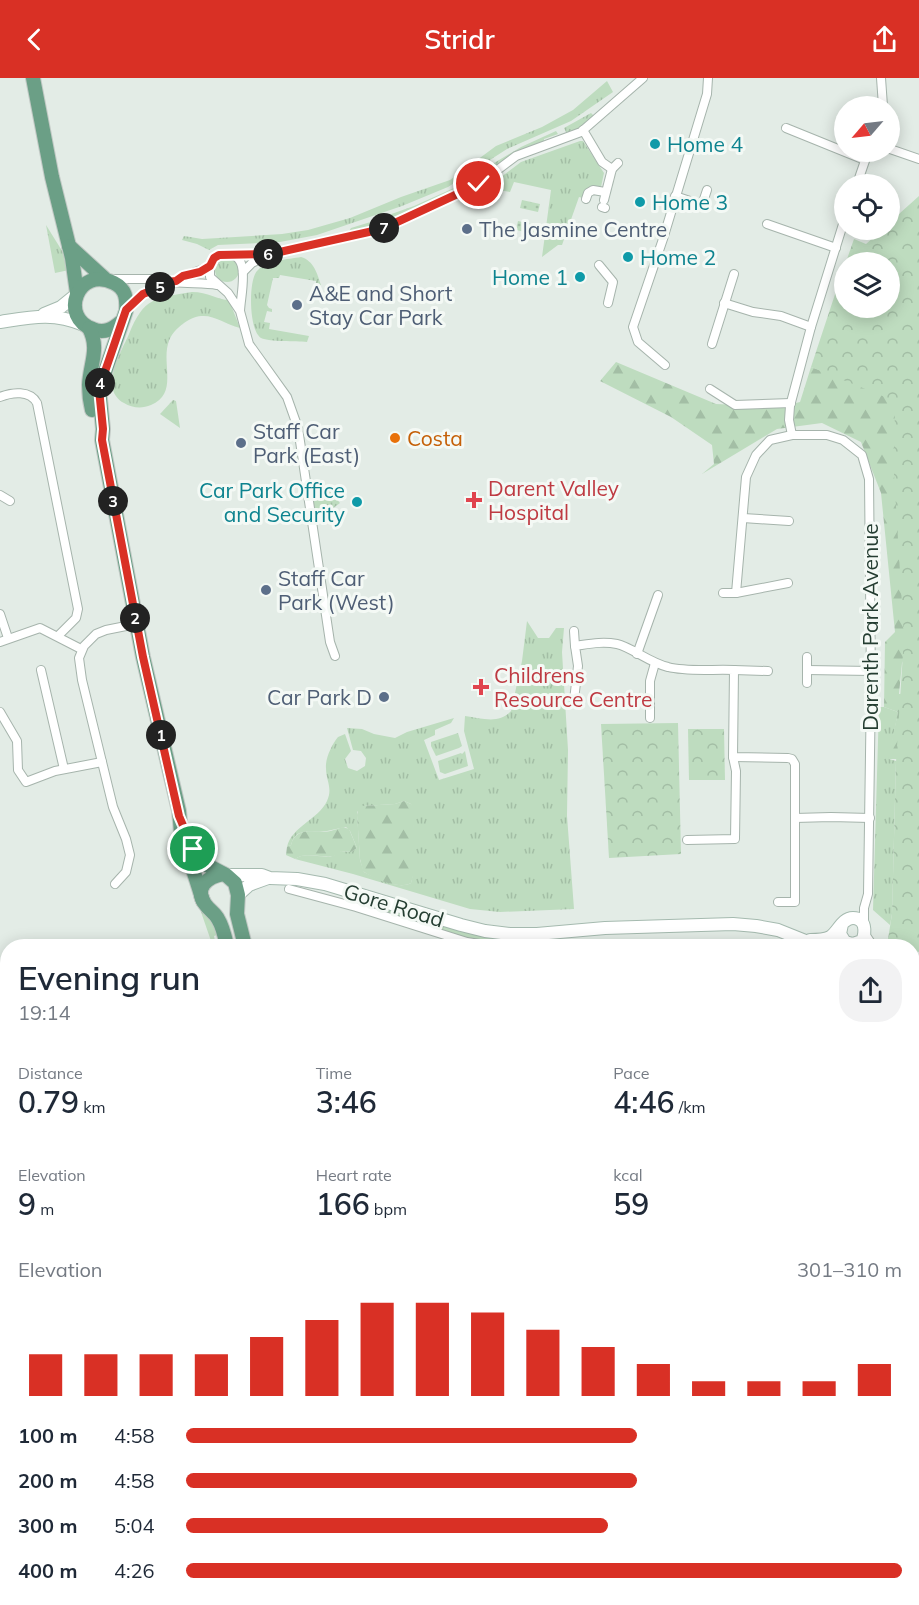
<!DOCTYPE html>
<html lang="en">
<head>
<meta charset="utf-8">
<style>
  body { margin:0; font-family:Mulish,sans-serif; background:#f2f2f3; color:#1f2937; height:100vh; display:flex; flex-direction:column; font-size:22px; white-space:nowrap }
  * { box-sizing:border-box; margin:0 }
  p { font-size:20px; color:#747a83 }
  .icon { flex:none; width:33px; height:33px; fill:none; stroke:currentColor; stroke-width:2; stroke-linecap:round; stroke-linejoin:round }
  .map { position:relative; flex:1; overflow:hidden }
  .drawer { position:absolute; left:0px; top:861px; width:920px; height:666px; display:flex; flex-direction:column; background:#fff; border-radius:24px 24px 0 0; box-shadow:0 3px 15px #0003 }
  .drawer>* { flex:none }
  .needle { width:39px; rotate:242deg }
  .controls { position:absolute; left:834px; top:18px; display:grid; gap:12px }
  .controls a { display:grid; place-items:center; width:66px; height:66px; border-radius:50%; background:#fff; box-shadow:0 3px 15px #0003; font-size:30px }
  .pin { position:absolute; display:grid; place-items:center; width:51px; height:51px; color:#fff; margin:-26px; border:3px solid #fff; border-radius:50%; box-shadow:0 2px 6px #0007 }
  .km { position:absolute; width:30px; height:30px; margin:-15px; border-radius:50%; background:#222; color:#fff; font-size:16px; line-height:30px; text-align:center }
  .round { display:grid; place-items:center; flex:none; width:63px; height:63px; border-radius:24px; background:#f2f2f3 }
  .headline { display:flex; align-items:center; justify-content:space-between; height:102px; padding:0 18px }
  h1 { font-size:33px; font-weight:600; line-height:45px }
  .figures { display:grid; grid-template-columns:repeat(3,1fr); gap:9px; height:102px; padding:6px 18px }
  .figures div { display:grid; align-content:center }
  .figures b { font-size:30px; font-weight:600 }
  .figures small { font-size:16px; font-weight:400 }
  .figures p { font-size:16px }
  .chart { height:168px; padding:12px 18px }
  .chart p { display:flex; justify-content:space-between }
  .chart svg { width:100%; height:108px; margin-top:6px; stroke:#d93025; stroke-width:6 }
  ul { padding:0 18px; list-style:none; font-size:20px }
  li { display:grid; grid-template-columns:96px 72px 1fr; align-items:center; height:45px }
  li i { height:15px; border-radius:8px; background:#d93025 }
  header { display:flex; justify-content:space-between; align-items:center; height:78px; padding:0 18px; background:#d93025; color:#fff; font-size:27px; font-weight:600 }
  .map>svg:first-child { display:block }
  .grass { fill:url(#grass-tufts); fill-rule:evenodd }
  .forest { fill:url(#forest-firs) }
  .park { fill:url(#park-crowns) }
  .garden { fill:url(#garden-dots) }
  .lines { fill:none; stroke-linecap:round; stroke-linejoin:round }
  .street-casing { stroke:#a6b4ac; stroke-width:10 }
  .secondary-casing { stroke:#a5baaf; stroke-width:14 }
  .primary-casing { stroke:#c2c9c5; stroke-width:16 }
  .street { stroke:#fff; stroke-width:8 }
  .secondary { stroke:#fff; stroke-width:12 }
  .primary { stroke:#6b9f86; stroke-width:14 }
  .route-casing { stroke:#fff; stroke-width:12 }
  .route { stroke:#d93025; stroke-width:8 }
  .culture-dot { fill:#0f9aa8; stroke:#f4f9f5; stroke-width:2 }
  .service-dot { fill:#5c6f8a; stroke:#f4f9f5; stroke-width:2 }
  .food-dot { fill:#e8710a; stroke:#f4f9f5; stroke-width:2 }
  .health-dot { fill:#e0444e; stroke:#f4f9f5; stroke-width:2 }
  .labels { text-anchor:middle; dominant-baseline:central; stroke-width:6; stroke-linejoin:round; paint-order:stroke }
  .culture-label { font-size:21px; fill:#0d838f; stroke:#f4f9f5; text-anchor:start }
  .service-label { font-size:21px; fill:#4e5e75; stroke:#f4f9f5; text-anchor:start }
  .food-label { font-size:21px; fill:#c56008; stroke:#f4f9f5; text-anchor:start }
  .health-label { font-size:21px; fill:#be3a42; stroke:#f4f9f5; text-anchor:start }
  .street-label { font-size:21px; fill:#243d31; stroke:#f4f9f5 }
</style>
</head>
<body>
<header><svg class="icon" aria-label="back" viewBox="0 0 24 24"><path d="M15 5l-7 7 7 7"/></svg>Stridr<svg class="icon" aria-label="share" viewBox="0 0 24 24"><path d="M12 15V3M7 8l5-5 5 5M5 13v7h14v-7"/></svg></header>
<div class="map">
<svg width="919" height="1527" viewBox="0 0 919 1527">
  <defs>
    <pattern id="grass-tufts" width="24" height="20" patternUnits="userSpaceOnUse" patternTransform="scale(1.5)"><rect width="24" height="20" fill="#bedcbf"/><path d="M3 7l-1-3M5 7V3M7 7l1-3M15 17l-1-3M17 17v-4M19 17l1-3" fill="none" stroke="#a3bea5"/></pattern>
    <pattern id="forest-firs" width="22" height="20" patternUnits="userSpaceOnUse" patternTransform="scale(1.5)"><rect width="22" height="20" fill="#bedcbf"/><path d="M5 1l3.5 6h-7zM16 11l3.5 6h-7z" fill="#a3bea5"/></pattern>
    <pattern id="park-crowns" width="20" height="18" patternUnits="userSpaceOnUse" patternTransform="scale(1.5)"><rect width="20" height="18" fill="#bedcbf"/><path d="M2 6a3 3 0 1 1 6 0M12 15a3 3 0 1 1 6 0" fill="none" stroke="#a3bea5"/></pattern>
    <pattern id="garden-dots" width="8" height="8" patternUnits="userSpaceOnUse" patternTransform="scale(1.5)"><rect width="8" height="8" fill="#bedcbf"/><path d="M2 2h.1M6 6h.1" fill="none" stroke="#a3bea5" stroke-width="1.8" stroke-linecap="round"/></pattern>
  </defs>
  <rect width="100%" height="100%" fill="#e3ece6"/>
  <!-- grass -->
  <g class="grass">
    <path d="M 607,3 L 613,14 L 571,43 L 507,71 L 448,109 L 402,128 L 317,157 L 280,164 L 218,167 L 209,172 L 197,166 L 182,162 L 184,158 L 202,161 L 282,156 L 308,152 L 350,140 L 401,119 L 450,102 L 496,68 L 542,49 L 573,32 Z"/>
    <path d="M 591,35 L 595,39 L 579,51 L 567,56 L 564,50 Z"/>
    <path d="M 556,53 L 558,56 L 544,61 L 544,64 L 516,74 L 492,91 L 489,88 L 521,69 Z"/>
    <path d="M 580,63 L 583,63 L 604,95 L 601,109 L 595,109 L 583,120 L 579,119 L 562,167 L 558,167 L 542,179 L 551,112 L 514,104 L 510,114 L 494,111 L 492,108 L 476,118 L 521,84 Z"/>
    <path d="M 484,91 L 489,94 L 480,102 L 460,112 L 459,107 Z"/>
    <path d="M 454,110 L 456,114 L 405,135 L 392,143 L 380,140 L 414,128 Z"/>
    <path d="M 377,142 L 387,146 L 362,154 L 358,151 L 348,155 L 351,150 Z"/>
    <path d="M 46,147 L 64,176 L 69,192 L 55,195 Z"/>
    <path d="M 301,179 C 314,183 317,195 321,207 L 316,208 L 316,203 L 280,197 L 279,200 L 273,200 L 267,227 L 269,230 L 272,231 L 272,234 L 267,233 L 264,244 L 270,245 L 269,251 L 309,258 L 307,264 C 296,263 270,264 261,260 C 249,253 248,203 257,193 C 266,183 288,181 301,179 Z"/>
    <circle cx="227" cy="192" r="12"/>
    <path d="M 192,214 C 208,214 218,222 229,222 L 240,250 C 220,245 207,229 184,245 C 177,250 170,257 168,266 C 162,287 178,316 151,327 C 142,331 132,330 124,325 C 99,311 120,276 129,256 C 144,219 155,220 192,214 Z"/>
    <path d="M 173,322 L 176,323 L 180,350 L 160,336 Z"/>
    <path d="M 317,403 L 322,404 L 340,425 L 328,434 L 313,436 L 310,410 L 312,405 Z"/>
    <path d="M 527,543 L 538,560 L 549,560 L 556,550 L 564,550 L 562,574 L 568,672 L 567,738 L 574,831 L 500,834 L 470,831 L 353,796 L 295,781 C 308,771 329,786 341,773 L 351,774 L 357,770 L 350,753 L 346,749 C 339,750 333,752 327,753 C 313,756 296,747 291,767 L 287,769 C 292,748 318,742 327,723 C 333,710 326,703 326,690 C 325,681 332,666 338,659 L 345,656 L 351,673 L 345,681 L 348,690 L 357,693 L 365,688 L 366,680 L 361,673 L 353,672 L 347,650 L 362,651 L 374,656 L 395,660 L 407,654 L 454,640 L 451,645 L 435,652 L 435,657 L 424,662 L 439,702 L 474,691 L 464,653 L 465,638 C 481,640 499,647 511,633 L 522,583 ZM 404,723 L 411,726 C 415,747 412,756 412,776 C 412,786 414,795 411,805 C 398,812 376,800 364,794 L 360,782 L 357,734 L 363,728 L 395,726 Z"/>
    <path d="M 879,629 L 884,629 L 898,634 L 889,681 L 896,683 L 892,836 L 890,847 L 873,832 Z"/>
    <path d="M 458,655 L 462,668 L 459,670 L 436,678 L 431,668 L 431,664 Z"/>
    <path d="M 465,673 L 468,688 L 445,696 L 440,694 L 438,683 L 461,675 L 462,676 Z"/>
    <path d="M 362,823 L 529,861 L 529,864 L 501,866 L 466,860 L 361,828 Z"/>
    <path d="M 200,831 L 213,844 L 217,857 L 214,858 L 215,863 L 211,863 Z"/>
  </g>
  <!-- forest -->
  <g class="forest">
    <path d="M 616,284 L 716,326 L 779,329 L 800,324 L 811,289 L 898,320 L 919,555 L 902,585 L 899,616 L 919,614 L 903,681 L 888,681 L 898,634 L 884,629 L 885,564 L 895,554 L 881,415 L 861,364 L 822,345 L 777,351 L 702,396 L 714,386 L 712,367 L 671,339 L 600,303 Z"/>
    <path d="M 404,723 L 411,726 L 414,731 L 413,798 L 411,805 C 399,812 373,801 363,793 L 360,781 L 357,737 L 358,732 L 362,728 L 395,726 Z"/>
    <path d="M 343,749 L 349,751 L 357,770 L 351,774 L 341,773 L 340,776 C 325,783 307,772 295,781 L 286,777 L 287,769 L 291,767 C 295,751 310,753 323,754 C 329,754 337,751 343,749 Z"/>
  </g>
  <!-- park -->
  <g class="park">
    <path d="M 919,118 L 919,874 L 912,872 L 912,868 L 905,868 L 888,861 L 892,836 L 896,684 L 904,559 L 894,396 L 895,323 L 811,289 L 844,189 L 844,230 L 890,230 L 890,184 L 846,184 L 854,161 L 866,166 L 882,152 L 890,152 L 890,144 Z"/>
    <path d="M 678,645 L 681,776 L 609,780 L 601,646 Z"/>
    <path d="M 688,651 L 724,651 L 725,702 L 689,702 Z"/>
    <path d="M 8,1519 L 40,1520 L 44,1527 L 0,1527 L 0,1523 Z"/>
  </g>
  <!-- garden -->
  <g class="garden">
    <path d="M 522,122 L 540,126 L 538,134 L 520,130 Z"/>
    <path d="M 518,143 L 536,147 L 534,156 L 516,152 Z"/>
  </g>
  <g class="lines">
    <!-- street casing -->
    <g class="street-casing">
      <g id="street">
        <path d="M 881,0 L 883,28"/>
        <path d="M 786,50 L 865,82"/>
        <path d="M 583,52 L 602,84 L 612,91 L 618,85"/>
        <path d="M 890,71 L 919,81"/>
        <path d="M 857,106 L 868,74"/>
        <path d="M 675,118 L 702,127 L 707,112"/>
        <path d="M 586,121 L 588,115 L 593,112 L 605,114"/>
        <path d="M 604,122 L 612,91"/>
        <path d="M 602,129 L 605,130"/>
        <path d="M 844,143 L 811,249 L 790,328 L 789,342 L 792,357 L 827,357 L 843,362 L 862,377 L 869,401 L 871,607 L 868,816 L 864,830 L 864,847"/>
        <path d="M 767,146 L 836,170"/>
        <path d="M 231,176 L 271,176 L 388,149 L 479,106 L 516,78 L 581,54 L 643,0"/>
        <path d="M 599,187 L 613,204 L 608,225"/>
        <path d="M 243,194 L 252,185 L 270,176"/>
        <path d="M 111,201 L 161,201 C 172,207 202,204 217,207"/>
        <path d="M 176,203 C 186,196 199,194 210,188"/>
        <path d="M 724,225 L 753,234 L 781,238 L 811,249"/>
        <path d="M 126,232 L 143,216 L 161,209 L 167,204"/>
        <path d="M 240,233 C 241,212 254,168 218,178 L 210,188 L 210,199 L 228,215 L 240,233 L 249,266 L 287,319 L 298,350 L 330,564 L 335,578"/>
        <path d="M 712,266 L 734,196"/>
        <path d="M 665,287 L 638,264 L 633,249 L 663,161 L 707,16 L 708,0"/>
        <path d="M 710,311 L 735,327 L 791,325"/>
        <path d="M 0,319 C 12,314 30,312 37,325 L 78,531 L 76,540 L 58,558"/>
        <path d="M 0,417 L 10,423"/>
        <path d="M 743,440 L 789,443"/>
        <path d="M 723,515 L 736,515 L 788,505"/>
        <path d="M 736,515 L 746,399 L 756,377 L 770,362 L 792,357"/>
        <path d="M 0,536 L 8,560"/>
        <path d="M 574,553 L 575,568"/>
        <path d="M 0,564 L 40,550 L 81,571"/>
        <path d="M 637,576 L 658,517"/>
        <path d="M 41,592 L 64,691"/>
        <path d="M 734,592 L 768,593"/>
        <path d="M 807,592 L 871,593"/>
        <path d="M 807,605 L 807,579"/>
        <path d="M 574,622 L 578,588 L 575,568 C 589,566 602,563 617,566 C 631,569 650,585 668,589 C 687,594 714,591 734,592 L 733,679 L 788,680 L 792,681 L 795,686 L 795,740 L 831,739 L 870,740"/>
        <path d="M 0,634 L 17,663 L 18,692 L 26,704 L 55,693 L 102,684"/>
        <path d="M 650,640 L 650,603 L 655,585"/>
        <path d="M 687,762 L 735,761 L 736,693 L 733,679"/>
        <path d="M 115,806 L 126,794 L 130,777 L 126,761 L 113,729 L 82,602 L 79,580 L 84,568 L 96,556 L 106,552 L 136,546"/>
        <path d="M 289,811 L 356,829 L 467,864 L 492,868 L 537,868"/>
        <path d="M 778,824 L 795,824 L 795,740"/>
        <path d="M 865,856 L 873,868"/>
        <path d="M 912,891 L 919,892"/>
        <path d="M 0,926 L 8,920"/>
        <path d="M 0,993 L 8,997"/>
        <path d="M 912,1026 L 919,1028"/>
        <path d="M 912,1079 L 919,1077"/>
        <path d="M 0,1121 L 8,1128"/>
        <path d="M 912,1200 L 919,1187"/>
        <path d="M 912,1238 L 919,1241"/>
        <path d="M 912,1325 L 919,1319"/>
        <path d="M 912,1365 L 919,1375"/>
        <path d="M 0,1384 L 8,1393"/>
        <path d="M 912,1423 L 919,1419"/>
        <path d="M 0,1431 L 8,1427"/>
        <path d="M 87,1520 L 93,1527"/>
        <path d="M 302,1520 L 307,1527"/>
        <path d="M 419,1520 L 421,1527"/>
        <path d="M 637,1520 L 640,1525"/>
        <path d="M 718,1520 L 722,1527"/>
        <path d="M 879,1520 L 882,1527"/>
        <path d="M 174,1527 L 181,1520"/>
        <path d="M 783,1527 L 788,1520"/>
      </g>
    </g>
    <!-- secondary casing -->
    <g class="secondary-casing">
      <g id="secondary">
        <path d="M 44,236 L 61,229 L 77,216"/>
        <path d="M 0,244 C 32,239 53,234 84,247"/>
        <path d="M 226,797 L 262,797 L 270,800 L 297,801 L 325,806 L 461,847 L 485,853 L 510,856 L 537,856 L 605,850 L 733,846 L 756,848 L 778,852 L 818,868 L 831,868 L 845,864"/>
        <path d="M 238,817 L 249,807 L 268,800"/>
        <path d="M 810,862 C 817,862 824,862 830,859 C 838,854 842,840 853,840 C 866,840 866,854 862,863 L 853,866 L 845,864 L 840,856 L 842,846"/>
        <path d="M 367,1520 L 368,1527"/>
      </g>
    </g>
    <!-- primary casing -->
    <g class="primary-casing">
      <g id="primary">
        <path d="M 33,0 L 52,99 L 72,180 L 77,215"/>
        <path d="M 69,168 L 104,200"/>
        <path d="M 122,243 C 113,251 104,256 93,251 C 59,240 77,187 114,205 C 126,211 127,221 126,233 L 99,311 L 103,351 L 102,362 L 143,579 L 179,733 L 181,754 L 203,823"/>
        <path d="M 89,250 C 100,271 90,285 89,307 C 89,315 90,324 92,332"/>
        <path d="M 189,762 L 195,775 L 205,786 L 226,797 L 235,805 L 238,817 L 237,836 L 245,868"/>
        <path d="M 223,796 C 207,799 194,810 205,826 C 209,832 215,835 218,841 C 223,849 225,859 227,868"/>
        <path d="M 596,1520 L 600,1527"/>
      </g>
    </g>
    <!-- street -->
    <use href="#street" class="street"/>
    <!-- secondary -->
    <use href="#secondary" class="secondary"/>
    <!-- primary -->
    <use href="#primary" class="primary"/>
  </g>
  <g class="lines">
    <!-- route casing -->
    <g class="route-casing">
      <path id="route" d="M 193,771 L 179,738 L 143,579 L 102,362 L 103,351 L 99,311 L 126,232 L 143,216 L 161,209 L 167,204 L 176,203 L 183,198 L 200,194 L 210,188 L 214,180 L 219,177 L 271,176 L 382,151 L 479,106"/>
    </g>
    <!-- route -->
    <use href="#route" class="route"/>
  </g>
  <!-- markers -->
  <g class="culture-dot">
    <circle cx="655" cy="66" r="6"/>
    <circle cx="640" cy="124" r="6"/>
    <circle cx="628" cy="179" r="6"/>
    <circle cx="580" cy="199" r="6"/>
    <circle cx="357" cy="424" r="6"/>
  </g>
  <g class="service-dot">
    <circle cx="467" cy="151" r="6"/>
    <circle cx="297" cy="227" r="6"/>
    <circle cx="241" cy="365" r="6"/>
    <circle cx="266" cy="512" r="6"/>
    <circle cx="384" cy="619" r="6"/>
  </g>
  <circle class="food-dot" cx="395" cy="360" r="6"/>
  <g class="health-dot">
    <path d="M471 413h6v6h6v6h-6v6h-6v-6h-6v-6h6z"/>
    <path d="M478 600h6v6h6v6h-6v6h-6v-6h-6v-6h6z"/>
  </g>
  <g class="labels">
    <!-- culture labels -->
    <g class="culture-label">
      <text x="667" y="66">Home 4</text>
      <text x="652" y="124">Home 3</text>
      <text x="640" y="179">Home 2</text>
      <text x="568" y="199" text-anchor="end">Home 1</text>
      <text x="345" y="412" text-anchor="end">Car Park Office<tspan x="345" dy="24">and Security</tspan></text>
    </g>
    <!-- service labels -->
    <g class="service-label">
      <text x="479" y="151">The Jasmine Centre</text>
      <text x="309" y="215">A&amp;E and Short<tspan x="309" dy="24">Stay Car Park</tspan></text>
      <text x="253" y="353">Staff Car<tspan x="253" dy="24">Park (East)</tspan></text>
      <text x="278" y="500">Staff Car<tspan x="278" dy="24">Park (West)</tspan></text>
      <text x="372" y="619" text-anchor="end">Car Park D</text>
    </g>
    <!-- food labels -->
    <g class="food-label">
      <text x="407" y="360">Costa</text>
    </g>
    <!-- health labels -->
    <g class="health-label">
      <text x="488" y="410">Darent Valley<tspan x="488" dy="24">Hospital</tspan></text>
      <text x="494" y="597">Childrens<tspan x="494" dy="24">Resource Centre</tspan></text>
    </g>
    <!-- street labels -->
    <g class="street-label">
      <text transform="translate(870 549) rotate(-90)">Darenth Park Avenue</text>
      <text transform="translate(394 827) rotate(17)">Gore Road</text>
    </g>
  </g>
</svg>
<div class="controls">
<a><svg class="needle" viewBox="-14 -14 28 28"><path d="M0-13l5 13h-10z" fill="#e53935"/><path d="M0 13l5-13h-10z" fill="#747a83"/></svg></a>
<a><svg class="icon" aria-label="locate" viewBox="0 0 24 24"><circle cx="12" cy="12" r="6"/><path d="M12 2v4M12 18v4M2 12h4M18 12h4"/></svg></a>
<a><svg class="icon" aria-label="layers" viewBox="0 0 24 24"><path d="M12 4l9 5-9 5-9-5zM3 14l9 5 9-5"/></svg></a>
</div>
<div class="pin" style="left:193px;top:771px;background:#1e9e55"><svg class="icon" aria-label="arrive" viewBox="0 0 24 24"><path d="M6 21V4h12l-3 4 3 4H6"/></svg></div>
<div class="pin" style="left:479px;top:106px;background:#d93025"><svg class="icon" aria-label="check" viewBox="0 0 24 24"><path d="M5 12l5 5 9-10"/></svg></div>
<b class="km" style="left:161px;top:657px">1</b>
<b class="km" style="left:135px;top:540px">2</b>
<b class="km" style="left:113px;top:423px">3</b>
<b class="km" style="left:100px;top:305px">4</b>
<b class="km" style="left:160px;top:209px">5</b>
<b class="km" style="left:268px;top:176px">6</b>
<b class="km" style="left:384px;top:150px">7</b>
<section class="drawer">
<div class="headline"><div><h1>Evening run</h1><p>19:14</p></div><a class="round"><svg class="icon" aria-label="share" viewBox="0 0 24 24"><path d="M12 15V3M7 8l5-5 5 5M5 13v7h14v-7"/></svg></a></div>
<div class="figures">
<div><p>Distance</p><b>0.79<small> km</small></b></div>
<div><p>Time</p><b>3:46</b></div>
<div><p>Pace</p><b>4:46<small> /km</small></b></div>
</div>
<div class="figures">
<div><p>Elevation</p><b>9<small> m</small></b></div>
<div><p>Heart rate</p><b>166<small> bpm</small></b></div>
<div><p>kcal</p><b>59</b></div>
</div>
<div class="chart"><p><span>Elevation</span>301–310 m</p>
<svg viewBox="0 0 160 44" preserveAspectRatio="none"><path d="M5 44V27M15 44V27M25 44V27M35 44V27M45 44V20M55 44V13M65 44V6M75 44V6M85 44V10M95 44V17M105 44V24M115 44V31M125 44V38M135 44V38M145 44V38M155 44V31"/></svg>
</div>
<ul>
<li><b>100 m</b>4:58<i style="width:63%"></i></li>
<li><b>200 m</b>4:58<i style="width:63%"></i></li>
<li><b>300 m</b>5:04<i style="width:59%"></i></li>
<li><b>400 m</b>4:26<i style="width:100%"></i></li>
</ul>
</section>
</div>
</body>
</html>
